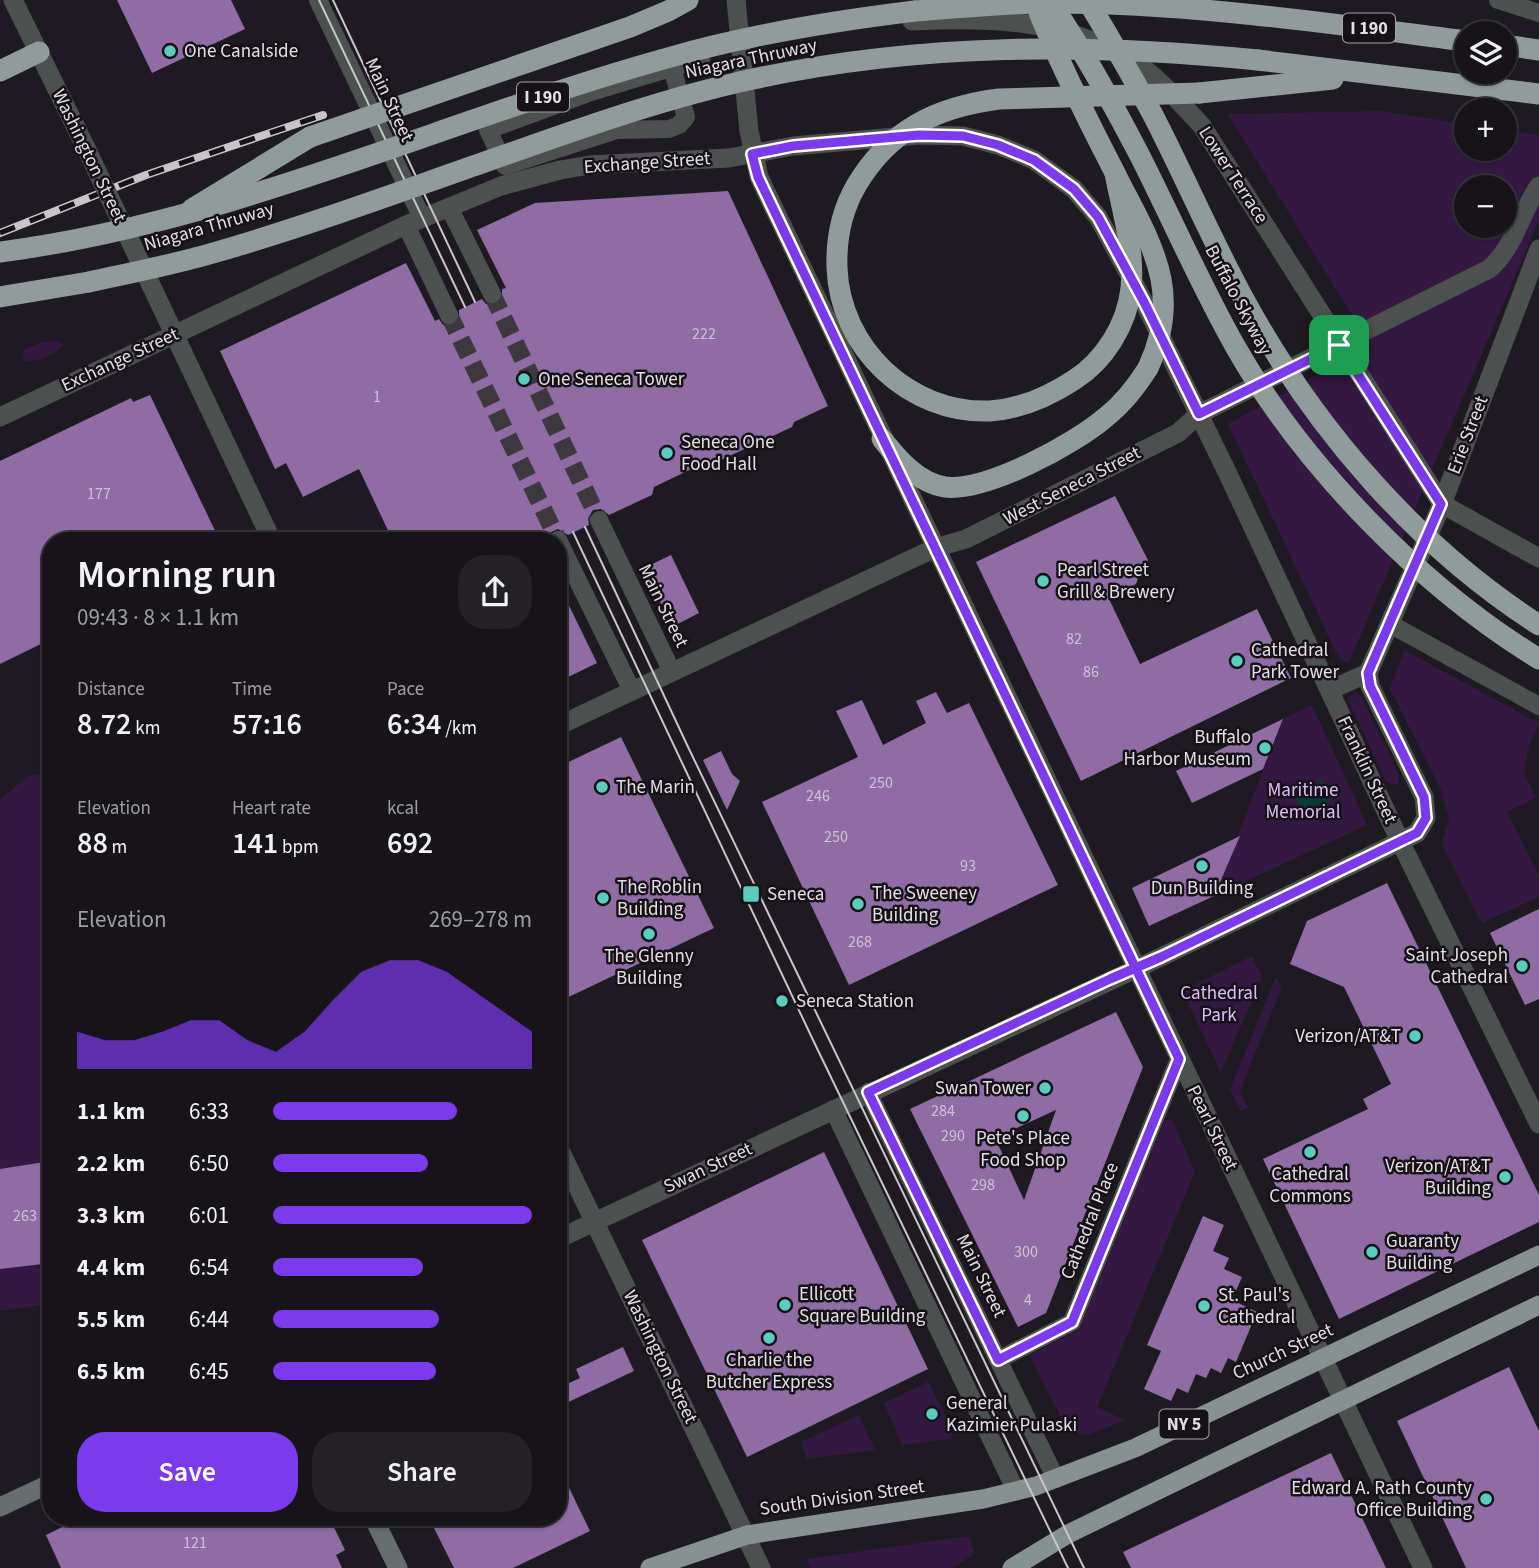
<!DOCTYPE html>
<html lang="en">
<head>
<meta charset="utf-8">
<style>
  body { margin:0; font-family:"Source Sans 3",sans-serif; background:#232126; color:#f1f3f6; height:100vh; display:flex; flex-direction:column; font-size:26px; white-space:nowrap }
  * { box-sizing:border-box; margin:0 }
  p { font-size:23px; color:#9e9ea2 }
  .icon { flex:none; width:38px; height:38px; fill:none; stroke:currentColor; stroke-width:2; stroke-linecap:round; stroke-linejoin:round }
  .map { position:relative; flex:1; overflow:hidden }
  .panel { position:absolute; left:42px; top:532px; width:525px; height:994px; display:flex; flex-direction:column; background:#161419; border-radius:28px; box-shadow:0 2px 5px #0004,0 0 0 2px #353338 }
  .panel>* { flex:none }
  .controls { position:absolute; left:1454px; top:21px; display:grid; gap:14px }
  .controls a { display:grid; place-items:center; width:63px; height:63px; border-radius:50%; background:#161419; box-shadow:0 2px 5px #0004,0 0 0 2px #353338; font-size:35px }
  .pin { position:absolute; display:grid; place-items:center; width:60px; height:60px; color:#fff; margin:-30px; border-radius:14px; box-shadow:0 4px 10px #0006 }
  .round { display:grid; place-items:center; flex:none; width:74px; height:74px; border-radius:28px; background:#232126 }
  .headline { display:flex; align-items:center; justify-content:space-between; height:119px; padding:0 35px }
  h1 { font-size:38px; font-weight:600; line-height:52px }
  .metrics { display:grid; grid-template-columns:repeat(3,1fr); gap:10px; height:119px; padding:7px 35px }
  .metrics div { display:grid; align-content:center }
  .metrics b { font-size:30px; font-weight:600 }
  .metrics small { font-size:19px; font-weight:400 }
  .metrics p { font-size:19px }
  .chart { height:196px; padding:14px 35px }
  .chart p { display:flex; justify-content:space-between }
  .chart svg { width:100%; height:126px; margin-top:7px; fill:#7c3aed; opacity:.7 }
  .button { display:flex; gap:14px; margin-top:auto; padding:14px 35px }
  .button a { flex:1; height:80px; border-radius:28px; background:#7c3aed; color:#fff; font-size:28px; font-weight:600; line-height:80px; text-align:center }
  .button a+a { background:#232126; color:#f1f3f6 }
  ul { padding:0 35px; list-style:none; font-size:23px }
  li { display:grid; grid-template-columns:112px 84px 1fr; align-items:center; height:52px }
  li i { height:18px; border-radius:9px; background:#7c3aed }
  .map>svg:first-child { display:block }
  .green { fill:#331941; fill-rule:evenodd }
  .water { fill:#053c36 }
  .building { fill:#8f6da4; fill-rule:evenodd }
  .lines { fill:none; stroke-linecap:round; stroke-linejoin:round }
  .minor-tunnel { stroke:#3c383e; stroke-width:18; stroke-dasharray:18 9; stroke-linecap:butt }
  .minor { stroke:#4c5150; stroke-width:18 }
  .tertiary { stroke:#4c5150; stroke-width:19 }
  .secondary { stroke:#676f6e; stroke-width:19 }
  .trunk { stroke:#869290; stroke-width:19 }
  .motorway { stroke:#909c9a; stroke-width:21 }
  .tram { stroke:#c8c5ca; stroke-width:2 }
  .rail-casing { stroke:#c8c5ca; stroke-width:8 }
  .rail { stroke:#151117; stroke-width:5; stroke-dasharray:16; stroke-linecap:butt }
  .tertiary-bridge { stroke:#4c5150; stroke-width:19 }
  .motorway-bridge { stroke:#909c9a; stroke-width:21 }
  .route-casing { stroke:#fff; stroke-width:14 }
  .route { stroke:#7c3aed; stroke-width:9 }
  .poi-dot { fill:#59cebf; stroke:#151117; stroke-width:2.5 }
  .labels { text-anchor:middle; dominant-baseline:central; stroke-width:5; stroke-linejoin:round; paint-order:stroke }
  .number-label { font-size:16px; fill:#cec3d5 }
  .shield { fill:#151117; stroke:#a5a2a7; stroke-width:2 }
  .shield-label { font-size:18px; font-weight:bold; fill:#e3e0e5 }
  .poi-label { font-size:19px; fill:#e3e0e5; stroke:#151117; text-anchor:start }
  .street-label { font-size:19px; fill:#e3e0e5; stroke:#151117 }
  .park-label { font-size:19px; fill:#e2bbfb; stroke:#151117 }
</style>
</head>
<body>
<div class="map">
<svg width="1539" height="1568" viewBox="0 0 1539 1568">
  <rect width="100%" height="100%" fill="#1e1a21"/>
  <!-- green -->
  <g class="green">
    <path d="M 1381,111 L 1466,124 L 1466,149 L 1505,149 L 1505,130 L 1539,135 L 1539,221 L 1349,662 L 1340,660 L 1228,424 L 1371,346 L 1228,114 ZM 1466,187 L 1505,187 L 1505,226 L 1466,226 Z"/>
    <path d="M 58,341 L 63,345 C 54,355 36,364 23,360 L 24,350 L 39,343 Z"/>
    <path d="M 1404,650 L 1539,723 L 1529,745 L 1524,772 L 1536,798 L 1507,812 L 1539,876 L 1539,897 L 1482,923 L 1442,843 L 1449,819 L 1441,790 L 1390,689 Z"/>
    <path d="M 1356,692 L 1361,696 L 1399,775 L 1398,784 L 1394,785 L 1386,781 L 1349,702 L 1347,697 Z"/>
    <path d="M 1312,705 L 1367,825 L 1214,896 L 1236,845 L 1233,839 L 1237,837 L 1283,719 Z"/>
    <path d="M 51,773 L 51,1304 L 0,1311 L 0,800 L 28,776 Z"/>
    <path d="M 1252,956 L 1262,977 L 1221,1072 L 1182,991 Z"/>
    <path d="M 1276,977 L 1282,987 L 1240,1091 L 1248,1108 L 1240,1111 L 1230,1089 Z"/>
    <path d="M 1165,1120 L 1172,1120 L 1195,1171 L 1097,1408 L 1126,1420 L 1088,1435 L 1068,1432 L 1030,1355 L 1079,1330 Z"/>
    <path d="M 928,1382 L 953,1430 L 951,1439 L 902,1445 L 884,1403 Z"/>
    <path d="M 859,1415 L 875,1450 L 807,1459 L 801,1442 Z"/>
    <path d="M 968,1536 L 975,1553 L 953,1568 L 811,1568 L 807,1559 Z"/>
  </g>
  <!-- water -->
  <path class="water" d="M 1322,781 L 1330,799 L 1324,816 L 1299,807 L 1293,792 Z"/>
  <!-- building -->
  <g class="building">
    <path d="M 117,0 L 231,0 L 245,29 L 152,73 Z"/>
    <path d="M 728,191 L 828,406 L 794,422 L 792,427 L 710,465 L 704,463 L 654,487 L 652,495 L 609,515 L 601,509 L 593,510 L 588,518 L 589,525 L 568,535 L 558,529 L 549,533 L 547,541 L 393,541 L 359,469 L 303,497 L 286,463 L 275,469 L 220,351 L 406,263 L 435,321 L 439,319 L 443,325 L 453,325 L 459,321 L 459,310 L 482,299 L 486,304 L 496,304 L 502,300 L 502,289 L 506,288 L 477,230 L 535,203 Z"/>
    <path d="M 150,395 L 220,541 L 51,541 L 51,639 L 0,664 L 0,461 L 131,398 L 133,402 Z"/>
    <path d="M 1115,496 L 1148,560 L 1147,571 L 1139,575 L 1136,584 L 1109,599 L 1140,664 L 1257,609 L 1291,678 L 1081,781 L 976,562 Z"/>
    <path d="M 671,555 L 699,613 L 672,627 L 644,568 Z"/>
    <path d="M 558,583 L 597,663 L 566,678 L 558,661 Z"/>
    <path d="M 936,692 L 947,713 L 969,703 L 1058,885 L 849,985 L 762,802 L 858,757 L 836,711 L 862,700 L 883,745 L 926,723 L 916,701 Z"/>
    <path d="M 1283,719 L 1263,769 L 1192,803 L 1176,771 Z"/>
    <path d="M 621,737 L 714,928 L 558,1002 L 558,767 Z"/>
    <path d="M 721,751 L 732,774 L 740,781 L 727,810 L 703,760 Z"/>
    <path d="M 1240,836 L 1214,896 L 1149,926 L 1132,888 Z"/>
    <path d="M 1387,883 L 1539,1195 L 1539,1222 L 1339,1319 L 1263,1159 L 1368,1109 L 1363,1099 L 1391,1084 L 1344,987 L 1290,964 L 1307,921 Z"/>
    <path d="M 1539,909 L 1539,999 L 1525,1005 L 1490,933 Z"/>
    <path d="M 1116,1012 L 1143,1067 L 1046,1313 L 1018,1327 L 910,1109 ZM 1056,1110 L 1024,1200 L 995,1138 Z"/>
    <path d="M 824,1152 L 928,1369 L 747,1457 L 642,1240 Z"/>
    <path d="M 51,1161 L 51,1263 L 0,1269 L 0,1169 Z"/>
    <path d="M 1203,1216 L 1224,1225 L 1213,1251 L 1229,1258 L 1224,1269 L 1242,1277 L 1232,1300 L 1257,1312 L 1236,1362 L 1228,1358 L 1221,1373 L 1211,1368 L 1206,1378 L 1196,1374 L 1188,1393 L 1177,1388 L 1171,1401 L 1144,1389 L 1161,1351 L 1147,1345 Z"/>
    <path d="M 623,1347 L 634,1371 L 558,1407 L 558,1388 L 580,1378 L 576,1369 Z"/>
    <path d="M 1509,1367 L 1539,1431 L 1539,1568 L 1466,1568 L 1397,1421 Z"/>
    <path d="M 1331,1453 L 1386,1568 L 1131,1568 L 1123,1552 Z"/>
    <path d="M 558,1465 L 590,1531 L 513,1568 L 454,1568 L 434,1528 L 457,1517 L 558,1517 Z"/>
    <path d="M 83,1517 L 87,1524 L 101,1517 L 329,1517 L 345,1550 L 336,1555 L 342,1568 L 61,1568 L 46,1535 Z"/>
  </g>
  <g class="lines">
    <!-- minor-tunnel -->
    <g class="minor-tunnel">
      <path d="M 492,294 L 599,520"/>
      <path d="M 449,315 L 558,540"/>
    </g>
    <!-- minor -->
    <g class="minor">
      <path d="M 318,0 L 422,218"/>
      <path d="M 1498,0 L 1539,13"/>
      <path d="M 672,68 L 686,117 L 679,125 L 669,129 L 617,130 L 505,166 L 488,130 L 588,93 L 701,59"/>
      <path d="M 449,207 L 492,294"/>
      <path d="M 406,225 L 449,315"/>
      <path d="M 599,520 L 672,672"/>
      <path d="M 558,540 L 632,691"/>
      <path d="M 1390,624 L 1539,706"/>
      <path d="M 868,1092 L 1056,1479"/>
      <path d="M 833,1109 L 1016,1491"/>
      <path d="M 998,1360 L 1072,1322 L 1179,1059"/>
    </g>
    <!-- tertiary -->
    <g class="tertiary">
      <path d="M 13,0 L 86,148"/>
      <path d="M 736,0 L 749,131 L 759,177 L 1423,1568"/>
      <path d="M 912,21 C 977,18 1036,18 1098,43 C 1107,47 1118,51 1127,56 C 1156,75 1179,101 1202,126 L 1442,504 L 1539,558"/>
      <path d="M 133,247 L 272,541"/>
      <path d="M 0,417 L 406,225 L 501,186 L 560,170 L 590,165 L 729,158 L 793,146 L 919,135 L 963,136 L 998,145 L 1034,160 L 1074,189 L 1098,217 L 1144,302 L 1227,472 L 1400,841 L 1539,1124"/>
      <path d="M 1330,690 L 1368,673"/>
      <path d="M 558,726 L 935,548 L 966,539 L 1178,433 L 1199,414 L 1489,269 C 1515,247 1520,213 1539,186"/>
      <path d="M 558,1146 L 761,1568"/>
      <path d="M 558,1239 L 1161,957 L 1417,833 L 1426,818 L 1424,797 L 1370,686 L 1368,673 L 1442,504 L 1539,249"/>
    </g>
    <!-- secondary -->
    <g class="secondary">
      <path d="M 0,1507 L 51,1483"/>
      <path d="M 373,1517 L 398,1568"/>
    </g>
    <!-- trunk -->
    <g class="trunk">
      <path d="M 650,1568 L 747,1535 L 983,1499 L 1036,1486 L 1135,1448 L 1539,1255"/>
      <path d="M 1012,1568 L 1068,1534 L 1105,1516 L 1539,1305"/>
    </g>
    <!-- motorway -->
    <g class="motorway">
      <path d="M 915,11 C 958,8 1000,3 1043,3 C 1185,2 1326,23 1466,41"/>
      <path d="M 1505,45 L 1539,50"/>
      <path d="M 1258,60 L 1539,94"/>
      <path d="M 0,71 L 39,52"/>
      <path d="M 1199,93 L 1333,79"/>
      <path d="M 192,209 L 310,137"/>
      <path d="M 0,297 L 89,282"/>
      <path d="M 882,439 C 898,459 918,483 945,487 C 986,492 1075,444 1106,417 C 1124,403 1136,387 1148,368"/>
    </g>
    <!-- tram -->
    <g class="tram">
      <path d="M 319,0 L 465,307"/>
      <path d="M 333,0 L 475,302"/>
      <path d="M 585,527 L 689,749 L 1084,1568"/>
      <path d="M 573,532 L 813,1040 L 1068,1568"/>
    </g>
    <!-- rail casing -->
    <g class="rail-casing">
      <path id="rail" d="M 0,233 L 146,175 L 323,115"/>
    </g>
    <!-- rail -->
    <use href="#rail" class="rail"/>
    <!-- tertiary-bridge -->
    <path class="tertiary-bridge" d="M 86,148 L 133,247"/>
    <!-- motorway-bridge -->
    <g class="motorway-bridge">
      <path d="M 1034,0 C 1057,59 1085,115 1114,171 C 1131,206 1153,240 1161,279 C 1167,310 1161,340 1148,368"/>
      <path d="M 1049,0 C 1083,50 1112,102 1140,156 C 1172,219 1200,284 1235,346 C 1303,466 1421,587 1539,659"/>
      <path d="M 1087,0 C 1110,38 1132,76 1153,115 C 1185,177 1212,241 1245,301 C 1315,429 1416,546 1539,625"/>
      <path d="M 310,137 L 630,27 L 668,11 L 688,0"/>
      <path d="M 1115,173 C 1122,211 1135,250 1131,288 C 1127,325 1104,361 1074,380 C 1048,397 1021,409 990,411 C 909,414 840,348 837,268 C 836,239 841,212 856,186 C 889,130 936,107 999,99 L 1199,93"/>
      <path d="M 0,252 C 233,222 446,119 671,57 C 751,34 833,21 915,11"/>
      <path d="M 89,282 C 130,273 172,265 213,253 C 304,227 393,194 482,163 C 571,132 660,99 753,79 C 921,43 1087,43 1258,60"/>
    </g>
  </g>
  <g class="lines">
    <!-- route casing -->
    <g class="route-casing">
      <path id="route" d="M 1339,345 L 1199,414 L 1144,302 L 1098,217 L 1074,189 L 1034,160 L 998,145 L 963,136 L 919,135 L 793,146 L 752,154 L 758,177 C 898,472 1039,765 1179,1059 L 1072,1322 L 998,1360 L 868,1092 L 1110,979 L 1161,957 L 1417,833 L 1426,818 L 1424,797 L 1370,686 L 1368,673 L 1441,504 L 1339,345"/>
    </g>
    <!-- route -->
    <use href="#route" class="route"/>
  </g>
  <!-- markers -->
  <g class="poi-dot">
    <circle cx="170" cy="51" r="7"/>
    <circle cx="524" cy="379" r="7"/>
    <circle cx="667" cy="453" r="7"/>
    <circle cx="1043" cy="581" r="7"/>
    <circle cx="1237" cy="661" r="7"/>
    <circle cx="1265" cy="748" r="7"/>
    <circle cx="602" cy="787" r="7"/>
    <circle cx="1202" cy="866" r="7"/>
    <rect x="742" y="885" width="18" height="18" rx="3.5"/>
    <circle cx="603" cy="898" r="7"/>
    <circle cx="858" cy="904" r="7"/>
    <circle cx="649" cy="934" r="7"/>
    <circle cx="1522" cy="966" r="7"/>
    <circle cx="782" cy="1001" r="7"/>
    <circle cx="1415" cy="1036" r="7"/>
    <circle cx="1045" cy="1088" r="7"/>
    <circle cx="1023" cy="1116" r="7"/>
    <circle cx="1310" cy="1152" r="7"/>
    <circle cx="1505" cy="1177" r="7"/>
    <circle cx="1372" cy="1252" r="7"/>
    <circle cx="785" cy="1305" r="7"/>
    <circle cx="1204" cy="1306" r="7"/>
    <circle cx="769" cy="1338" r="7"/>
    <circle cx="932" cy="1414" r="7"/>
    <circle cx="1486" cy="1499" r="7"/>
  </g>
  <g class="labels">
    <!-- number labels -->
    <g class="number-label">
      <text x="704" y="334">222</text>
      <text x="377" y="397">1</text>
      <text x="99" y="494">177</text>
      <text x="1074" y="639">82</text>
      <text x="1091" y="672">86</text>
      <text x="881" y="783">250</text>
      <text x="818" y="796">246</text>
      <text x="836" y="837">250</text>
      <text x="968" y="866">93</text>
      <text x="860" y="942">268</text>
      <text x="943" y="1111">284</text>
      <text x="953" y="1136">290</text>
      <text x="983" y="1185">298</text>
      <text x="25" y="1216">263</text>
      <text x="1026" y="1252">300</text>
      <text x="1028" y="1300">4</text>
      <text x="195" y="1543">121</text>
    </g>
    <!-- shield labels -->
    <g class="shield">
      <rect x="1343" y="13.5" width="52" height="29" rx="5"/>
      <rect x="517" y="82.5" width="52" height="29" rx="5"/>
      <rect x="1159.5" y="1409.5" width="49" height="29" rx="5"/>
    </g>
    <g class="shield-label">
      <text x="1369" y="28">I 190</text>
      <text x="543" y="97">I 190</text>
      <text x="1184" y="1424">NY 5</text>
    </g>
    <!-- poi labels -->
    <g class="poi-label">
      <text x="184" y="51">One Canalside</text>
      <text x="538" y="379">One Seneca Tower</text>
      <text x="681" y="442">Seneca One<tspan x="681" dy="22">Food Hall</tspan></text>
      <text x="1057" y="570">Pearl Street<tspan x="1057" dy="22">Grill &amp; Brewery</tspan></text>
      <text x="1251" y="650">Cathedral<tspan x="1251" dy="22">Park Tower</tspan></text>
      <text x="1251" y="737" text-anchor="end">Buffalo<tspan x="1251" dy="22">Harbor Museum</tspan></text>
      <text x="616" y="787">The Marin</text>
      <text x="617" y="887">The Roblin<tspan x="617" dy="22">Building</tspan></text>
      <text x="1202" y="888" text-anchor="middle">Dun Building</text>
      <text x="872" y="893">The Sweeney<tspan x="872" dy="22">Building</tspan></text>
      <text x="767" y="894">Seneca</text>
      <text x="1508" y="955" text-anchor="end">Saint Joseph<tspan x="1508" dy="22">Cathedral</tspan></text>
      <text x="649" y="956" text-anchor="middle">The Glenny<tspan x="649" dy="22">Building</tspan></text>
      <text x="796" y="1001">Seneca Station</text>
      <text x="1401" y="1036" text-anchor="end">Verizon/AT&amp;T</text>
      <text x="1031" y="1088" text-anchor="end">Swan Tower</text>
      <text x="1023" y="1138" text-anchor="middle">Pete's Place<tspan x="1023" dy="22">Food Shop</tspan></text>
      <text x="1491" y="1166" text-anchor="end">Verizon/AT&amp;T<tspan x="1491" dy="22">Building</tspan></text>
      <text x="1310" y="1174" text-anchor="middle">Cathedral<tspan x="1310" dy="22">Commons</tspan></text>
      <text x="1386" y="1241">Guaranty<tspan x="1386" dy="22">Building</tspan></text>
      <text x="799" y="1294">Ellicott<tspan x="799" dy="22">Square Building</tspan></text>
      <text x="1218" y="1295">St. Paul's<tspan x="1218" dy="22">Cathedral</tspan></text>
      <text x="769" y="1360" text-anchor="middle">Charlie the<tspan x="769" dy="22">Butcher Express</tspan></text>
      <text x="946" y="1403">General<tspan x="946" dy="22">Kazimier Pulaski</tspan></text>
      <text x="1472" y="1488" text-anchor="end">Edward A. Rath County<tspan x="1472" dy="22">Office Building</tspan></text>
    </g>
    <!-- street labels -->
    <g class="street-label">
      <text transform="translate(751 59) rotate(-12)">Niagara Thruway</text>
      <text transform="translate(389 100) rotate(65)">Main Street</text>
      <text transform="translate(89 156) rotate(64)">Washington Street</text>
      <text transform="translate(647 163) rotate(-4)">Exchange Street</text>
      <text transform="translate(1233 175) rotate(57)">Lower Terrace</text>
      <text transform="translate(209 227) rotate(-16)">Niagara Thruway</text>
      <text transform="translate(1238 300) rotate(62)">Buffalo Skyway</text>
      <text transform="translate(120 360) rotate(-25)">Exchange Street</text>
      <text transform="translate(1468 435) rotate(-69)">Erie Street</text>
      <text transform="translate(1072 486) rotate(-27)">West Seneca Street</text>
      <text transform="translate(663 606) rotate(64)">Main Street</text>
      <text transform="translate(1367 770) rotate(65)">Franklin Street</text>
      <text transform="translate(1212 1128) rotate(64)">Pearl Street</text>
      <text transform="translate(708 1168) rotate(-25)">Swan Street</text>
      <text transform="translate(1090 1221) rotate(-68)">Cathedral Place</text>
      <text transform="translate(981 1276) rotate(64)">Main Street</text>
      <text transform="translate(1283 1352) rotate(-25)">Church Street</text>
      <text transform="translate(660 1357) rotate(64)">Washington Street</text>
      <text transform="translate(842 1498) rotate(-8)">South Division Street</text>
    </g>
    <!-- park labels -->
    <g class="park-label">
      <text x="1303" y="790">Maritime<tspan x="1303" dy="22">Memorial</tspan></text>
      <text x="1219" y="993">Cathedral<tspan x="1219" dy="22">Park</tspan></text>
    </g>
  </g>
</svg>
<div class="controls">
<a><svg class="icon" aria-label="layers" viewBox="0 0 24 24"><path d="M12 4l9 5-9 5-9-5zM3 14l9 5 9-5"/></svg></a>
<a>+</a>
<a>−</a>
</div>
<div class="pin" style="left:1339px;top:345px;background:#1e9e55"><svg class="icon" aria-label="arrive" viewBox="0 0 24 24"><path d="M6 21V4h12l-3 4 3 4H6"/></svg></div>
<section class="panel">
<div class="headline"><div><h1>Morning run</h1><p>09:43 · 8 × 1.1 km</p></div><a class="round"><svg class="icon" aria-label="share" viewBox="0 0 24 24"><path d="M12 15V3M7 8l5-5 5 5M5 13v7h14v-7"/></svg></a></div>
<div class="metrics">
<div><p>Distance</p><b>8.72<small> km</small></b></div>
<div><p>Time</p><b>57:16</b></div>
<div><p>Pace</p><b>6:34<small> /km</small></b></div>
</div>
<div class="metrics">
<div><p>Elevation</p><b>88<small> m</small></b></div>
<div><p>Heart rate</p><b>141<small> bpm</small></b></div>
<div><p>kcal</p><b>692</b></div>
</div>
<div class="chart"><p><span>Elevation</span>269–278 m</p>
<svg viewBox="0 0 160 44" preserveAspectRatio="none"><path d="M0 44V31L10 34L20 34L30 31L40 27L50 27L60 34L70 38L80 31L90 20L100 10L110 6L120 6L130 10L140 17L150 24L160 31V44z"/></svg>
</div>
<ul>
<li><b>1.1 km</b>6:33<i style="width:71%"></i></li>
<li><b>2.2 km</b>6:50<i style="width:60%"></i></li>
<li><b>3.3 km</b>6:01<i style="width:100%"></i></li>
<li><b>4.4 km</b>6:54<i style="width:58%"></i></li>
<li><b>5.5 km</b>6:44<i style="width:64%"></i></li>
<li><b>6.5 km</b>6:45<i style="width:63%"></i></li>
</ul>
<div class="button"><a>Save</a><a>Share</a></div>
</section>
</div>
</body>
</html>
